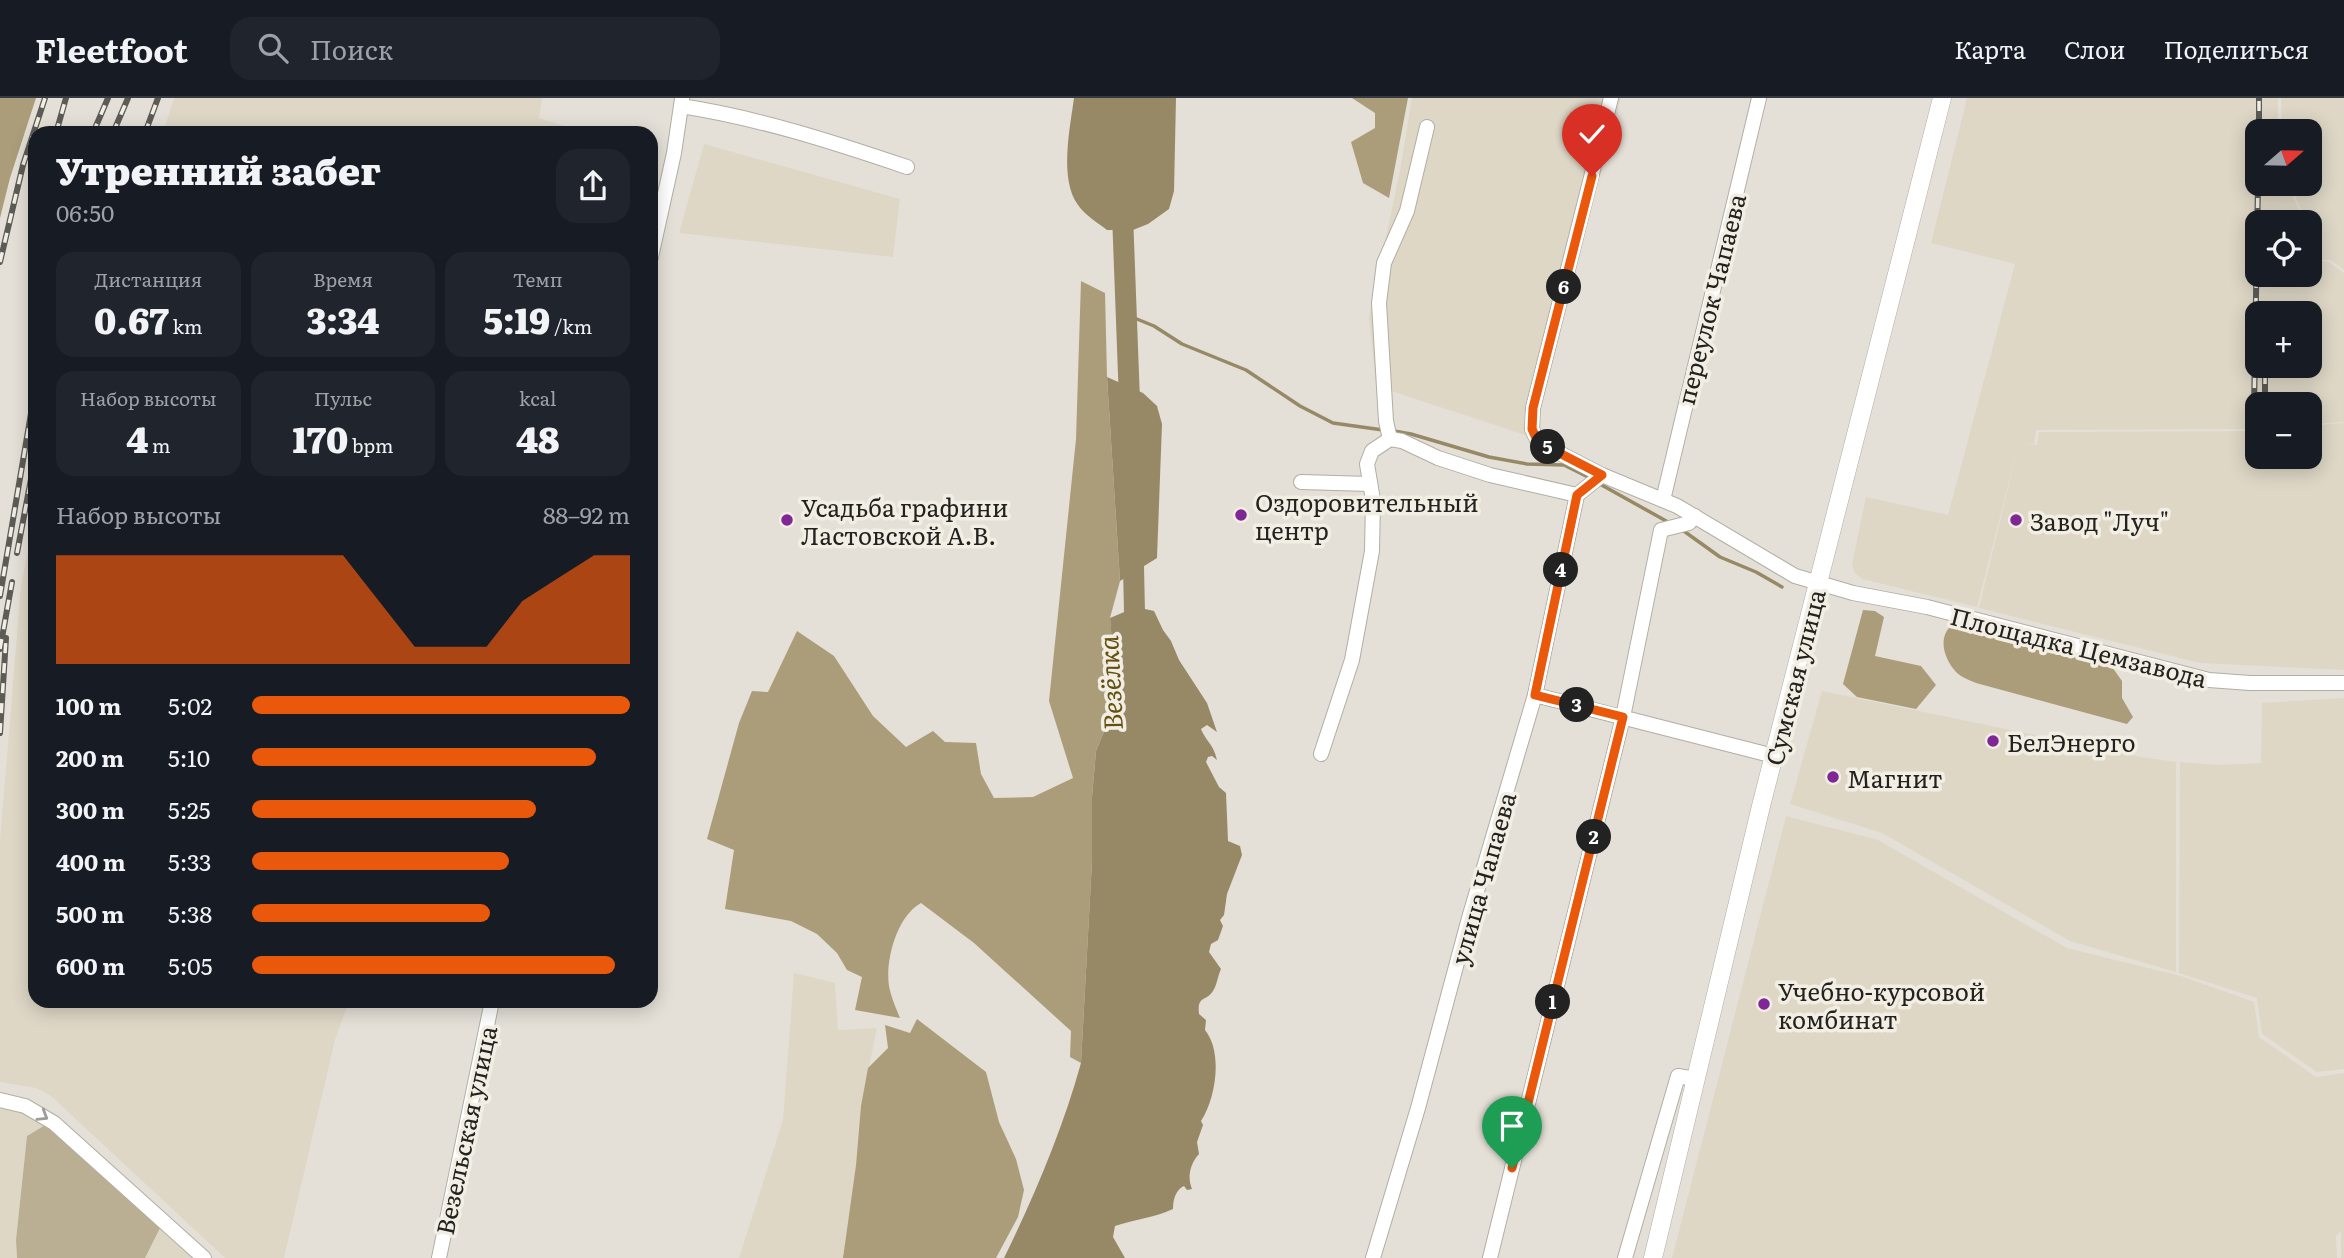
<!DOCTYPE html>
<html lang="ru">
<head>
<meta charset="utf-8">
<style>
  body { margin:0; font-family:Literata,serif; background:#20242c; color:#f1f3f6; height:100vh; display:flex; flex-direction:column; font-size:26px; white-space:nowrap }
  * { box-sizing:border-box; margin:0 }
  p { font-size:23px; color:#9ea1a6 }
  .icon { flex:none; width:38px; height:38px; fill:none; stroke:currentColor; stroke-width:2; stroke-linecap:round; stroke-linejoin:round }
  .map { position:relative; flex:1; overflow:hidden }
  .side { position:absolute; left:28px; top:28px; width:630px; height:882px; display:flex; flex-direction:column; background:#171b24; border-radius:21px; box-shadow:0 4px 18px #0003 }
  .side>* { flex:none }
  .needle { width:46px; rotate:70deg }
  .fabs { position:absolute; left:2245px; top:21px; display:grid; gap:14px }
  .fabs a { display:grid; place-items:center; width:77px; height:77px; border-radius:14px; background:#171b24; box-shadow:0 4px 18px #0003; font-size:35px }
  .pin { position:absolute; display:grid; place-items:center; width:60px; height:60px; color:#fff; margin:-72px -30px; border-radius:50% 50% 50% 0; rotate:-45deg; box-shadow:0 0 7px #0007 }
  .pin .icon { rotate:45deg }
  .km { position:absolute; width:35px; height:35px; margin:-18px; border-radius:50%; background:#222; color:#fff; font-size:19px; line-height:35px; text-align:center }
  .round { display:grid; place-items:center; flex:none; width:74px; height:74px; border-radius:21px; background:#20242c }
  .head { display:flex; align-items:center; justify-content:space-between; height:119px; padding:0 28px }
  h1 { font-size:38px; font-weight:800; line-height:52px }
  .stats { display:grid; grid-template-columns:repeat(3,1fr); gap:10px; height:119px; padding:7px 28px }
  .stats div { display:grid; align-content:center; border-radius:18px; background:#20242c; text-align:center }
  .stats b { font-size:35px; font-weight:800 }
  .stats small { font-size:19px; font-weight:400 }
  .stats p { font-size:19px }
  .chart { height:196px; padding:14px 28px }
  .chart p { display:flex; justify-content:space-between }
  .chart svg { width:100%; height:126px; margin-top:7px; fill:#ea580c; opacity:.7 }
  ul { padding:0 28px; list-style:none; font-size:23px }
  li { display:grid; grid-template-columns:112px 84px 1fr; align-items:center; height:52px }
  li i { height:18px; border-radius:9px; background:#ea580c }
  header { display:flex; align-items:center; gap:42px; box-sizing:border-box; height:98px; padding:0 35px; background:#171b24; border-bottom:2px solid #363941 }
  header strong { font-size:33px }
  nav { display:flex; gap:38px; margin-inline-start:auto; font-size:24px }
  .search { width:490px; height:63px; background:#20242c; display:flex; align-items:center; gap:18px; box-sizing:border-box; padding:0 24px; border-radius:21px; color:#9ea1a6; font-size:26px }
  .map>svg:first-child { display:block }
  .built { fill:#ded7c6; fill-rule:evenodd }
  .green { fill:#baaf93 }
  .forest { fill:#ab9d7a }
  .water { fill:#978966 }
  .lines { fill:none; stroke-linecap:round; stroke-linejoin:round }
  .stream { stroke:#978966; stroke-width:3.5 }
  .river { stroke:#978966; stroke-width:21 }
  .minor-casing { stroke:#b1aea4; stroke-width:16 }
  .major-casing { stroke:#b1aea4; stroke-width:19 }
  .minor { stroke:#fff; stroke-width:14 }
  .major { stroke:#fff; stroke-width:18 }
  .rail-casing { stroke:#5d5b56; stroke-width:6 }
  .rail { stroke:#f2eee4; stroke-width:3.5; stroke-dasharray:10; stroke-linecap:butt }
  .oneway { stroke:#9c9c9a }
  .route-casing { stroke:#fff; stroke-width:14 }
  .route { stroke:#ea580c; stroke-width:9 }
  .poi-dot { fill:#7f2794; stroke:#f2eee4; stroke-width:2.5 }
  .labels { text-anchor:middle; dominant-baseline:central; stroke-width:7; stroke-linejoin:round; paint-order:stroke }
  .street-label { font-size:24px; fill:#23221e; stroke:#f2eee4 }
  .poi-label { font-size:24px; fill:#23221e; stroke:#f2eee4; text-anchor:start }
  .water-label { font-size:26px; font-style:italic; fill:#655012; stroke:#f2eee4 }
</style>
</head>
<body>
<header>
<strong>Fleetfoot</strong>
<div class="search"><svg class="icon" aria-label="search" viewBox="0 0 24 24"><circle cx="10" cy="10" r="6"/><path d="M15 15l6 6"/></svg>Поиск</div>
<nav><a>Карта</a><a>Слои</a><a>Поделиться</a></nav>
</header>
<div class="map">
<svg width="2344" height="1160" viewBox="0 0 2344 1160">
  <rect width="100%" height="100%" fill="#e4e0d7"/>
  <!-- built -->
  <g class="built">
    <path d="M 174,0 L 542,0 L 539,20 L 587,35 L 163,35 Z"/>
    <path d="M 1412,0 L 1621,0 L 1528,338 L 1376,288 L 1369,219 L 1400,73 Z"/>
    <path d="M 1967,0 L 2278,0 L 2278,33 L 2258,33 L 2258,86 L 2287,86 L 2301,116 L 2301,124 L 2258,124 L 2258,177 L 2310,177 L 2310,162 L 2329,164 L 2344,175 L 2344,324 L 2310,326 L 2310,306 L 2258,306 L 2257,331 L 2036,332 L 2034,346 L 2025,346 L 2037,347 L 2039,334 L 2257,333 L 2258,359 L 2310,359 L 2310,328 L 2344,325 L 2344,572 L 2200,565 L 1979,510 L 2019,345 L 1977,509 L 1862,481 L 1854,474 L 1852,466 L 1866,399 L 1948,417 L 2015,166 L 1931,145 ZM 2258,215 L 2310,215 L 2310,268 L 2258,268 Z"/>
    <path d="M 2281,0 L 2344,0 L 2344,172 L 2330,162 L 2313,161 L 2310,154 L 2310,124 L 2304,124 L 2303,116 L 2290,86 L 2310,86 L 2310,33 L 2282,33 Z"/>
    <path d="M 704,46 L 900,101 L 893,159 L 679,135 Z"/>
    <path d="M 35,419 L 35,903 L 349,903 L 335,942 L 284,1160 L 225,1160 L 51,998 L 36,990 L 0,984 L 0,743 L 21,488 Z"/>
    <path d="M 1822,593 L 2141,659 L 2176,664 L 2176,874 L 2070,843 L 1882,735 L 1790,706 Z"/>
    <path d="M 2344,600 L 2344,971 L 2317,974 L 2262,936 L 2257,900 L 2179,875 L 2180,664 L 2219,667 L 2261,665 L 2262,605 Z"/>
    <path d="M 1786,718 L 1878,742 L 2067,850 L 2181,878 L 2254,904 L 2259,939 L 2316,979 L 2344,975 L 2344,1160 L 2341,1160 L 2341,1133 L 2336,1138 L 2337,1160 L 1672,1160 Z"/>
    <path d="M 794,875 L 835,885 L 838,932 L 877,930 L 861,1008 L 856,1067 L 843,1160 L 739,1160 L 783,1022 Z"/>
    <path d="M 0,1005 L 31,1012 L 47,1026 L 27,1038 L 16,1142 L 17,1160 L 0,1160 Z"/>
    <path d="M 160,1130 L 194,1160 L 145,1160 Z"/>
  </g>
  <!-- green -->
  <path class="green" d="M 47,1026 L 160,1130 L 145,1160 L 17,1160 L 16,1142 L 27,1038 Z"/>
  <!-- forest -->
  <g class="forest">
    <path d="M 0,0 L 36,0 L 10,80 L 0,120 Z"/>
    <path d="M 1352,0 L 1408,0 L 1389,100 L 1363,85 L 1351,44 L 1375,30 L 1375,15 Z"/>
    <path d="M 1081,183 L 1105,195 L 1107,279 L 1120,483 L 1110,520 L 1112,541 L 1107,607 L 1108,624 L 1096,653 L 1092,699 L 1092,763 L 1081,965 L 1070,959 L 1071,933 L 974,845 L 921,805 C 897,818 885,862 889,888 C 891,899 896,910 900,920 L 855,912 L 862,879 L 847,872 L 837,855 L 817,836 L 791,823 L 725,811 L 734,752 L 707,741 L 739,625 L 752,593 L 768,594 L 797,533 L 834,558 L 873,618 L 906,649 L 933,633 L 945,644 L 976,645 L 981,676 L 994,700 L 1033,699 L 1073,680 L 1049,603 L 1076,341 Z"/>
    <path d="M 1863,512 L 1875,513 L 1884,519 L 1875,558 L 1921,568 L 1936,587 L 1916,611 L 1857,599 L 1843,586 Z"/>
    <path d="M 1954,525 L 2058,548 L 2110,566 L 2122,583 L 2122,600 L 2133,619 L 2127,626 L 1976,585 C 1969,582 1961,579 1956,574 C 1943,559 1937,538 1954,525 Z"/>
    <path d="M 917,921 L 986,974 L 999,1024 L 1016,1061 L 1024,1092 L 1018,1119 L 996,1160 L 843,1160 L 856,1067 L 861,1008 L 868,970 L 888,950 L 885,927 L 910,935 Z"/>
  </g>
  <!-- water -->
  <g class="water">
    <path d="M 1074,0 L 1176,0 L 1174,93 L 1169,111 L 1148,126 L 1133,132 L 1107,132 C 1098,125 1085,117 1078,107 C 1059,81 1070,30 1074,0 Z"/>
    <path d="M 1107,279 L 1143,295 L 1157,308 L 1162,326 L 1157,460 L 1120,483 Z"/>
    <path d="M 1136,509 L 1154,513 L 1163,532 L 1171,543 L 1179,562 L 1207,605 L 1217,634 L 1207,627 L 1201,631 C 1207,645 1213,645 1217,662 L 1212,658 L 1208,659 L 1206,664 L 1219,689 L 1226,695 L 1228,743 L 1240,748 L 1242,757 L 1227,796 L 1224,817 L 1220,822 L 1223,828 L 1218,842 L 1211,846 L 1209,854 L 1221,871 C 1218,877 1217,887 1213,893 C 1206,904 1197,897 1199,916 L 1206,922 L 1205,932 C 1223,954 1216,1000 1201,1023 L 1203,1027 L 1197,1044 L 1199,1056 C 1190,1066 1187,1079 1192,1091 L 1187,1092 L 1184,1088 C 1175,1092 1173,1103 1173,1111 C 1154,1120 1135,1121 1115,1128 L 1113,1139 L 1125,1160 L 1004,1160 C 1034,1099 1063,1030 1081,965 L 1092,763 L 1092,699 L 1096,653 L 1108,624 L 1109,571 L 1112,544 L 1110,520 Z"/>
  </g>
  <g class="lines">
    <!-- stream -->
    <g class="stream">
      <path d="M 1127,217 L 1154,228 L 1182,246 L 1246,272 L 1300,308 L 1333,325 L 1383,332"/>
      <path d="M 1394,333 L 1411,336 L 1489,359 L 1527,366 L 1564,367 L 1592,381"/>
      <path d="M 1598,385 L 1668,424"/>
      <path d="M 1681,431 L 1720,459 L 1756,474 L 1782,489"/>
    </g>
    <!-- river -->
    <g class="river">
      <path d="M 1122,103 L 1130,316"/>
      <path d="M 1133,446 L 1135,537"/>
    </g>
    <!-- minor casing -->
    <g class="minor-casing">
      <g id="minor">
        <path d="M 1611,0 L 1533,310 L 1532,331 L 1538,344 L 1602,377 L 1677,408 L 1795,478 L 1853,495 L 1927,509 L 2209,582 L 2250,585 L 2344,585"/>
        <path d="M 681,8 C 759,20 833,44 907,69"/>
        <path d="M 651,159 L 674,55 L 682,1"/>
        <path d="M 1390,341 L 1386,323 L 1379,205 L 1384,165 L 1407,113 L 1427,29"/>
        <path d="M 1301,384 L 1370,386"/>
        <path d="M 1577,397 L 1602,377"/>
        <path d="M 1663,402 L 1759,0"/>
        <path d="M 1535,597 L 1774,658"/>
        <path d="M 1321,656 L 1352,562 L 1372,453 L 1373,402 L 1367,366 L 1372,353 L 1390,341 L 1402,343 L 1438,360 L 1490,377 L 1577,397"/>
        <path d="M 0,1002 L 25,1008 L 54,1025 L 204,1160"/>
        <path d="M 439,1160 L 492,903"/>
        <path d="M 1373,1160 L 1418,1010 L 1469,820 L 1535,597 L 1577,397"/>
        <path d="M 1490,1160 L 1623,619 L 1661,432 L 1689,425 L 1695,418"/>
        <path d="M 1625,1160 L 1678,978 L 1695,981"/>
      </g>
    </g>
    <!-- major casing -->
    <g class="major-casing">
      <path id="major" d="M 1653,1160 L 1761,708 L 1942,0"/>
    </g>
    <!-- minor -->
    <use href="#minor" class="minor"/>
    <!-- major -->
    <use href="#major" class="major"/>
    <!-- rail casing -->
    <g class="rail-casing">
      <g id="rail">
        <path d="M 2259,33 L 2259,0"/>
        <path d="M 56,35 L 66,0"/>
        <path d="M 93,35 L 108,0"/>
        <path d="M 113,35 L 128,0"/>
        <path d="M 145,35 L 158,0"/>
        <path d="M 0,164 L 23,67 L 45,0"/>
        <path d="M 2265,306 L 2265,268"/>
        <path d="M 2254,310 L 2258,86"/>
        <path d="M 17,455 L 35,360"/>
        <path d="M 0,498 L 35,292"/>
        <path d="M 0,551 L 12,484"/>
        <path d="M 0,635 L 6,540"/>
      </g>
    </g>
    <!-- rail -->
    <use href="#rail" class="rail"/>
  </g>
  <!-- one-way arrows -->
  <defs><path id="oneway-chevron" d="M-2-3.5L2.5 0L-2 3.5" fill="none" stroke-width="1.6" stroke-linecap="round" stroke-linejoin="round" transform="scale(1.75)"/></defs>
  <use class="oneway" href="#oneway-chevron" transform="translate(43 1018) rotate(32)"/>
  <g class="lines">
    <!-- route casing -->
    <g class="route-casing">
      <path id="route" d="M 1512,1070 L 1623,619 L 1535,597 L 1577,397 L 1602,377 L 1538,344 L 1532,331 L 1533,310 L 1592,78"/>
    </g>
    <!-- route -->
    <use href="#route" class="route"/>
  </g>
  <!-- markers -->
  <g class="poi-dot">
    <circle cx="1241" cy="417" r="7"/>
    <circle cx="787" cy="422" r="7"/>
    <circle cx="2016" cy="422" r="7"/>
    <circle cx="1993" cy="643" r="7"/>
    <circle cx="1833" cy="679" r="7"/>
    <circle cx="1764" cy="906" r="7"/>
  </g>
  <g class="labels">
    <!-- street labels -->
    <g class="street-label">
      <text transform="translate(1710 201) rotate(-76)">переулок Чапаева</text>
      <text transform="translate(2079 548) rotate(14)">Площадка Цемзавода</text>
      <text transform="translate(1794 579) rotate(-76)">Сумская улица</text>
      <text transform="translate(1482 780) rotate(-74)">улица Чапаева</text>
      <text transform="translate(465 1032) rotate(-78)">Везельская улица</text>
    </g>
    <!-- poi labels -->
    <g class="poi-label">
      <text x="1255" y="403">Оздоровительный<tspan x="1255" dy="28">центр</tspan></text>
      <text x="801" y="408">Усадьба графини<tspan x="801" dy="28">Ластовской А.В.</tspan></text>
      <text x="2030" y="422">Завод "Луч"</text>
      <text x="2007" y="643">БелЭнерго</text>
      <text x="1847" y="679">Магнит</text>
      <text x="1778" y="892">Учебно-курсовой<tspan x="1778" dy="28">комбинат</tspan></text>
    </g>
    <!-- water labels -->
    <g class="water-label">
      <text transform="translate(1109 585) rotate(-93)">Везёлка</text>
    </g>
  </g>
</svg>
<div class="fabs">
<a><svg class="needle" viewBox="-14 -14 28 28"><path d="M0-13l5 13h-10z" fill="#e53935"/><path d="M0 13l5-13h-10z" fill="#9ea1a6"/></svg></a>
<a><svg class="icon" aria-label="locate" viewBox="0 0 24 24"><circle cx="12" cy="12" r="6"/><path d="M12 2v4M12 18v4M2 12h4M18 12h4"/></svg></a>
<a>+</a>
<a>−</a>
</div>
<div class="pin" style="left:1512px;top:1070px;background:#1e9e55"><svg class="icon" aria-label="arrive" viewBox="0 0 24 24"><path d="M6 21V4h12l-3 4 3 4H6"/></svg></div>
<div class="pin" style="left:1592px;top:78px;background:#d93025"><svg class="icon" aria-label="check" viewBox="0 0 24 24"><path d="M5 12l5 5 9-10"/></svg></div>
<b class="km" style="left:1553px;top:904px">1</b>
<b class="km" style="left:1594px;top:739px">2</b>
<b class="km" style="left:1577px;top:607px">3</b>
<b class="km" style="left:1561px;top:472px">4</b>
<b class="km" style="left:1548px;top:349px">5</b>
<b class="km" style="left:1564px;top:189px">6</b>
<section class="side">
<div class="head"><div><h1>Утренний забег</h1><p>06:50</p></div><a class="round"><svg class="icon" aria-label="share" viewBox="0 0 24 24"><path d="M12 15V3M7 8l5-5 5 5M5 13v7h14v-7"/></svg></a></div>
<div class="stats">
<div><p>Дистанция</p><b>0.67<small> km</small></b></div>
<div><p>Время</p><b>3:34</b></div>
<div><p>Темп</p><b>5:19<small> /km</small></b></div>
</div>
<div class="stats">
<div><p>Набор высоты</p><b>4<small> m</small></b></div>
<div><p>Пульс</p><b>170<small> bpm</small></b></div>
<div><p>kcal</p><b>48</b></div>
</div>
<div class="chart"><p><span>Набор высоты</span>88–92 m</p>
<svg viewBox="0 0 160 44" preserveAspectRatio="none"><path d="M0 44V6L10 6L20 6L30 6L40 6L50 6L60 6L70 6L80 6L90 22L100 38L110 38L120 38L130 22L140 14L150 6L160 6V44z"/></svg>
</div>
<ul>
<li><b>100 m</b>5:02<i style="width:100%"></i></li>
<li><b>200 m</b>5:10<i style="width:91%"></i></li>
<li><b>300 m</b>5:25<i style="width:75%"></i></li>
<li><b>400 m</b>5:33<i style="width:68%"></i></li>
<li><b>500 m</b>5:38<i style="width:63%"></i></li>
<li><b>600 m</b>5:05<i style="width:96%"></i></li>
</ul>
</section>
</div>
</body>
</html>
